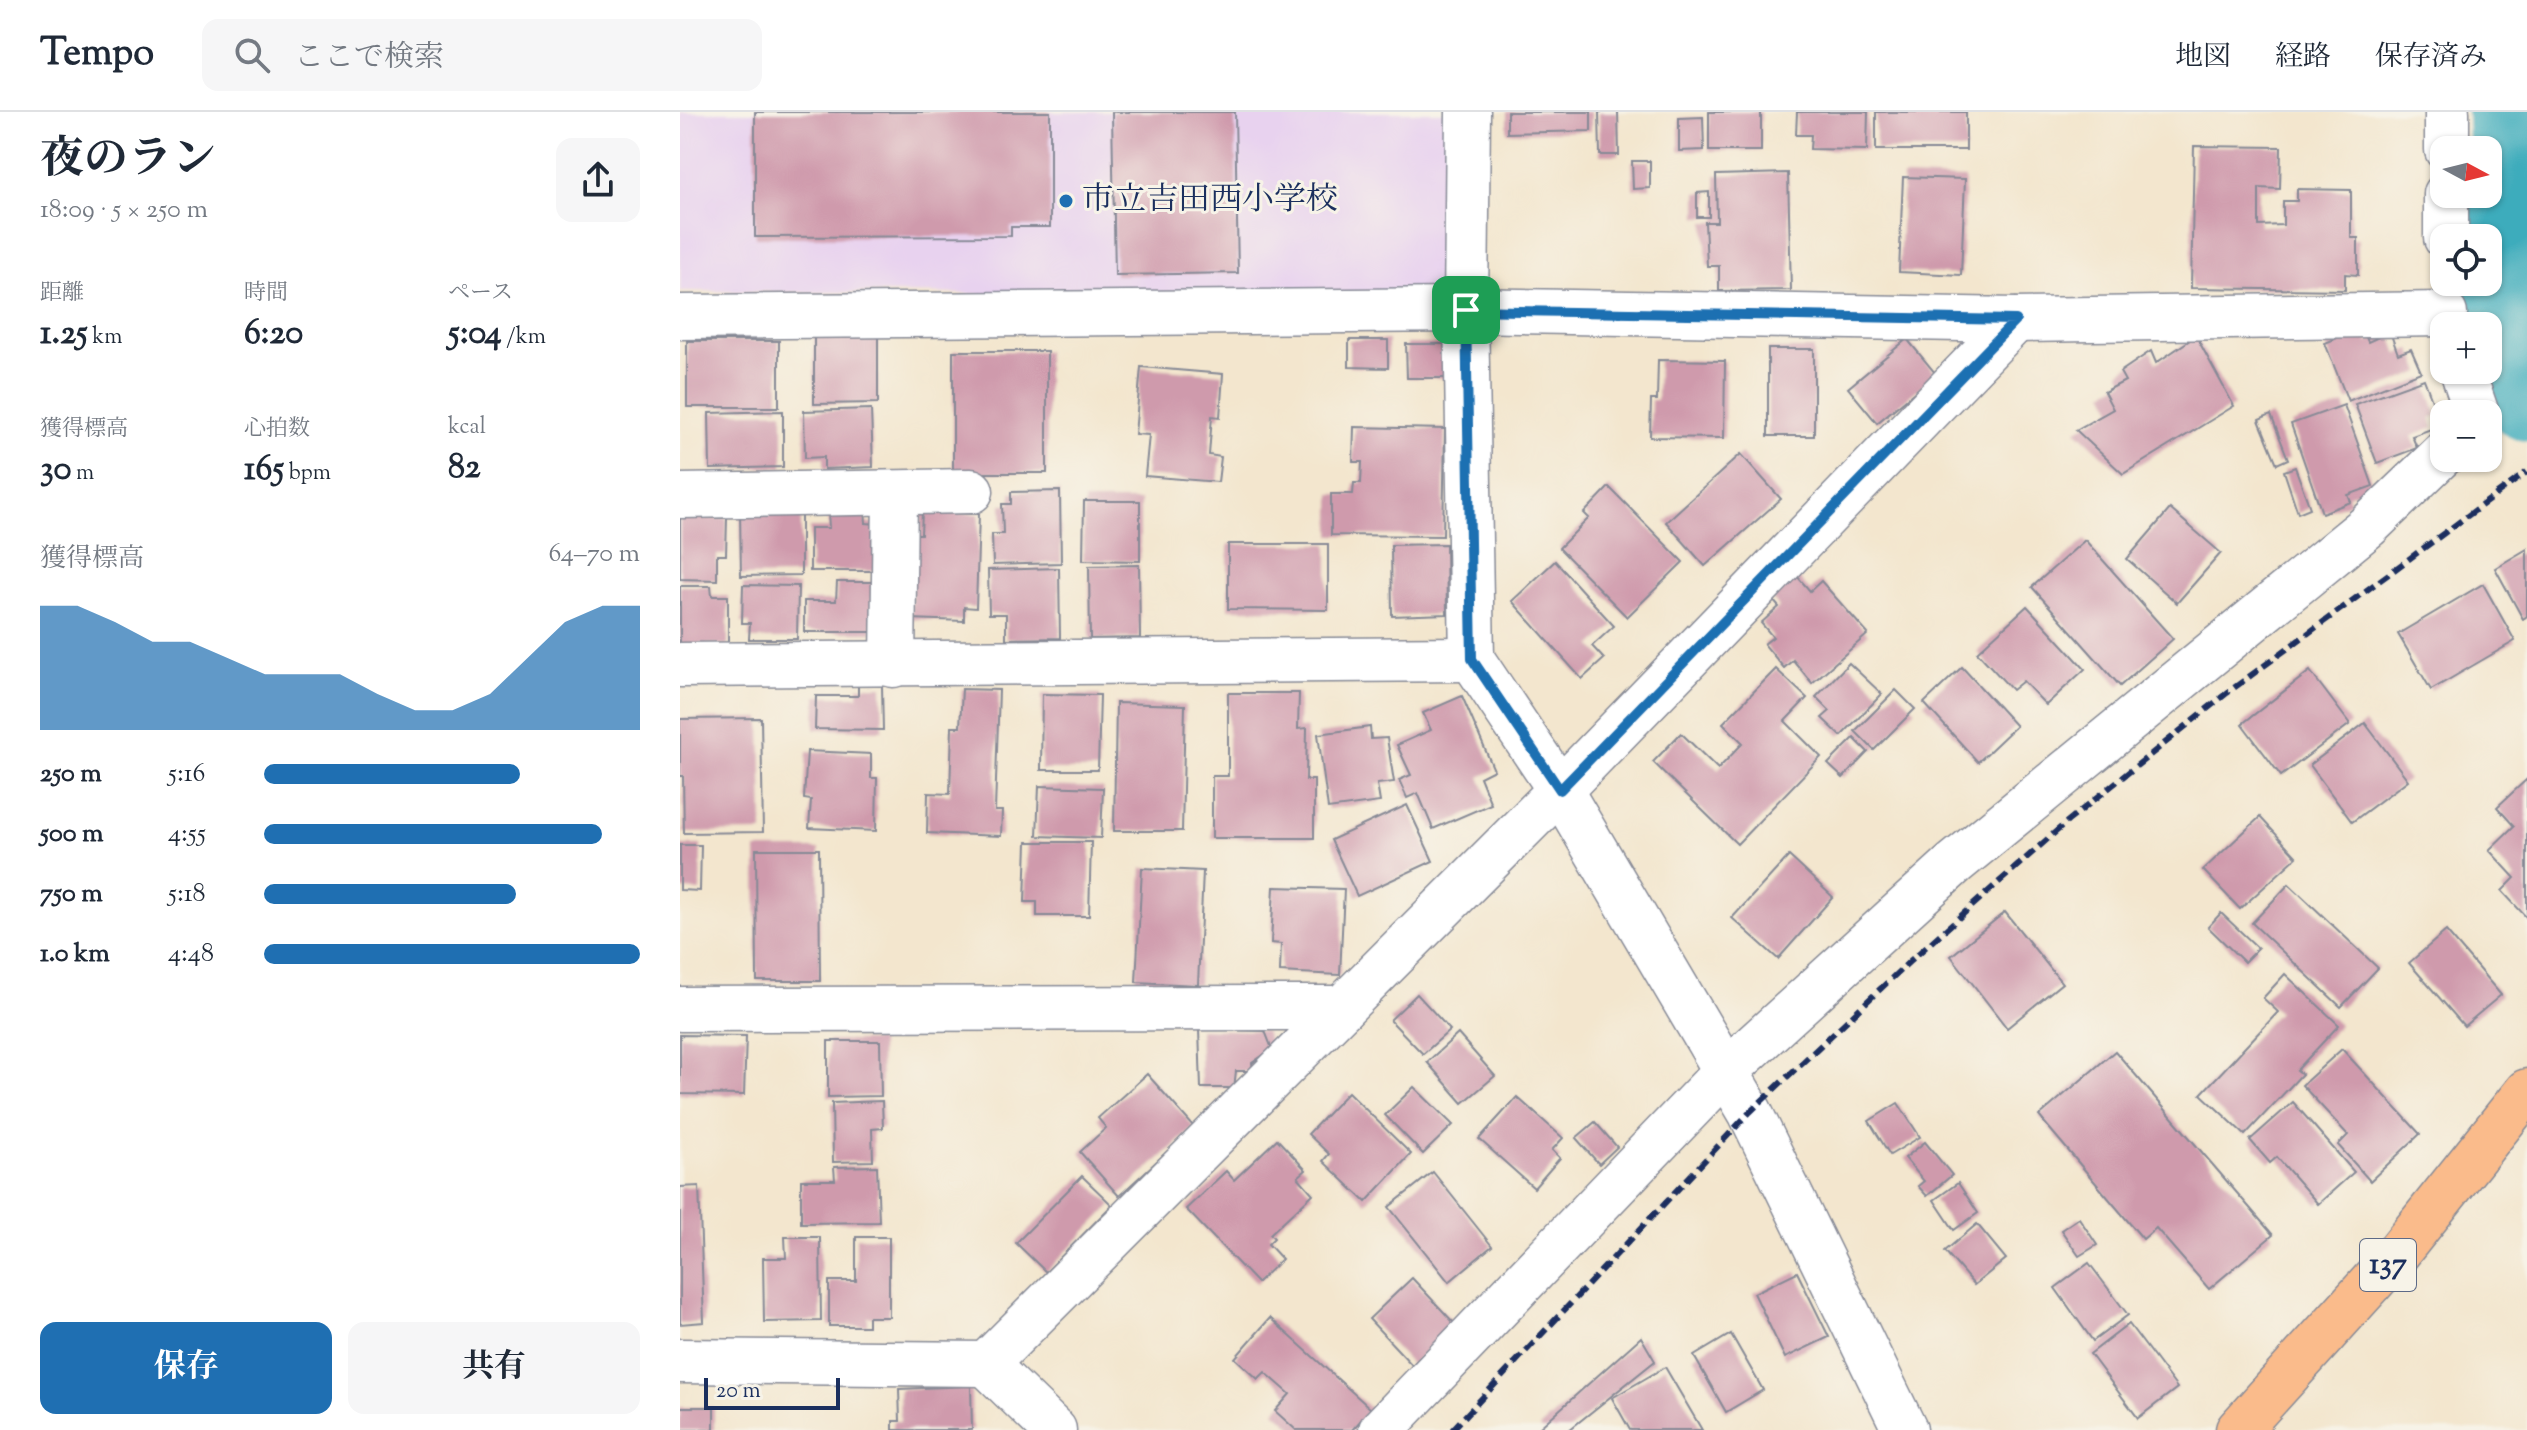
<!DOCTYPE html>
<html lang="ja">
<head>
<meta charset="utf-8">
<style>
  body { margin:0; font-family:"Sorts Mill Goudy","Noto Serif JP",serif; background:#f6f6f7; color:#1f2937; height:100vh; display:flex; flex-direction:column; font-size:30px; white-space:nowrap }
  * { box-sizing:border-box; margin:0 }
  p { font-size:26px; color:#747a83 }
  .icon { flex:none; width:44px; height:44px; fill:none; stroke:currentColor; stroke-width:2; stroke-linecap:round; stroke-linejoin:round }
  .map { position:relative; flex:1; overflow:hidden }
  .sheet { display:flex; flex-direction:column; background:#fff; width:680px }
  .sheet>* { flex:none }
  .needle { width:52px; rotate:97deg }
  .tools { position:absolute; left:1750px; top:24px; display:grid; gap:16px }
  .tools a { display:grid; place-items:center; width:72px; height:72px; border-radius:16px; background:#fff; box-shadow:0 2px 6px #0004; font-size:40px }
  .scale { position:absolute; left:24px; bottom:20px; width:136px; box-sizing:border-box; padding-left:8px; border:4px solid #1b2f5e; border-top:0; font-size:22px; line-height:28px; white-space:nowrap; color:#1b2f5e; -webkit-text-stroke:6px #f7f3e8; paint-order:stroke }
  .pin { position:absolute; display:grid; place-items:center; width:68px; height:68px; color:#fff; margin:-34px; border-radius:16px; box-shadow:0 4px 12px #0006 }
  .round { display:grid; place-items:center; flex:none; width:84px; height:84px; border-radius:16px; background:#f6f6f7 }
  .head { display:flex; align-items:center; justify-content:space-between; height:136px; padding:0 40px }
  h1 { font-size:44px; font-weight:700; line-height:60px }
  .stats { display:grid; grid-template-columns:repeat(3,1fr); gap:12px; height:136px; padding:8px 40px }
  .stats div { display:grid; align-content:center }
  .stats b { font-size:34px; font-weight:700 }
  .stats small { font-size:22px; font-weight:400 }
  .stats p { font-size:22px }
  .chart { height:224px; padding:16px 40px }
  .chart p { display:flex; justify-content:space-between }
  .chart svg { width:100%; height:144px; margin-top:8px; fill:#1f6fb2; opacity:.7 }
  .button { display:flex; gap:16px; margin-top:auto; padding:16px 40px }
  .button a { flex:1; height:92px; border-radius:16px; background:#1f6fb2; color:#fff; font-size:32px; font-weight:700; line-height:92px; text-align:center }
  .button a+a { background:#f6f6f7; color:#1f2937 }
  ul { padding:0 40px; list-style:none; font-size:26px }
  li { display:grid; grid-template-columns:128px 96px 1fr; align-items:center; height:60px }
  li i { height:20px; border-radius:10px; background:#1f6fb2 }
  header { display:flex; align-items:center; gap:48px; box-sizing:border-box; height:112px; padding:0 40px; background:#fff; border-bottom:2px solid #e0e1e3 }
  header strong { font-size:38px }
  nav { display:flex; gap:44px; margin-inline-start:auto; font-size:28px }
  .search { width:560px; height:72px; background:#f6f6f7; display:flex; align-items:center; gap:20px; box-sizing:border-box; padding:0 28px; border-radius:16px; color:#747a83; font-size:30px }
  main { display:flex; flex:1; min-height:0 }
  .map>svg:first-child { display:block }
  .built { fill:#e8d2ef }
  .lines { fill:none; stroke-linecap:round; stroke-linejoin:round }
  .river { stroke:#3eacbc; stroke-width:82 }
  .building { fill:#cf9aac }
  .minor-casing { stroke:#878a96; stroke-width:47 }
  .highway-casing { stroke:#878a96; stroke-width:47 }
  .minor { stroke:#fff; stroke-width:44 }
  .highway { stroke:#fabb8b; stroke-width:44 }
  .rail { stroke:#1b2f5e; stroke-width:6; stroke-dasharray:12 6; stroke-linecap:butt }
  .route-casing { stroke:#fff; stroke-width:16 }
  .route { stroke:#1f6fb2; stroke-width:10 }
  .poi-dot { fill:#1f6fb2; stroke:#f7f3e8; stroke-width:3 }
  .labels { text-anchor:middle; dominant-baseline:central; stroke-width:6; stroke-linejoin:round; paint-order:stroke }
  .shield { fill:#f7f3e8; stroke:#5d6a87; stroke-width:2 }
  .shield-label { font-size:30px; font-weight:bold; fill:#1b2f5e }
  .poi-label { font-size:32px; fill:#1b2f5e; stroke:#f7f3e8; text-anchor:start }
</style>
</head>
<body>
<header>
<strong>Tempo</strong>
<div class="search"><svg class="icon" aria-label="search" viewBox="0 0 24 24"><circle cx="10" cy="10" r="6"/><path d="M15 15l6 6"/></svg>ここで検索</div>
<nav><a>地図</a><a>経路</a><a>保存済み</a></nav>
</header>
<main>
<section class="sheet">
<div class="head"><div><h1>夜のラン</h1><p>18:09 · 5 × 250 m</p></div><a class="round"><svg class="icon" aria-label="share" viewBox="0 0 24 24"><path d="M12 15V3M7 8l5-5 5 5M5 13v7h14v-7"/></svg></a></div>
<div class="stats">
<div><p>距離</p><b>1.25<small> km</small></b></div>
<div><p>時間</p><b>6:20</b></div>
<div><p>ペース</p><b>5:04<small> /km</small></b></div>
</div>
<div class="stats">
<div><p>獲得標高</p><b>30<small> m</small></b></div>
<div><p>心拍数</p><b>165<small> bpm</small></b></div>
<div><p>kcal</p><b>82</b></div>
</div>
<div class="chart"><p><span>獲得標高</span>64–70 m</p>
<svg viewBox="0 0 160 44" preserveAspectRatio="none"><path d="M0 44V6L10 6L20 11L30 17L40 17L50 22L60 27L70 27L80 27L90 33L100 38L110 38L120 33L130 22L140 11L150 6L160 6V44z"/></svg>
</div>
<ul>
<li><b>250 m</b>5:16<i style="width:68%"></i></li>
<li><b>500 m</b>4:55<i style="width:90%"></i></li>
<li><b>750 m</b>5:18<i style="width:67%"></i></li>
<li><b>1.0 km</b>4:48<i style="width:100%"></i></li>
</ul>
<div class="button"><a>保存</a><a>共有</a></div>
</section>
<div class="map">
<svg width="1847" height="1318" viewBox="0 0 1847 1318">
  <rect width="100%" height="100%" fill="#f7f3e8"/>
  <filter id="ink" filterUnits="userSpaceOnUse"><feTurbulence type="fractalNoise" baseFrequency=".0125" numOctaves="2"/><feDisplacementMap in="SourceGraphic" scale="16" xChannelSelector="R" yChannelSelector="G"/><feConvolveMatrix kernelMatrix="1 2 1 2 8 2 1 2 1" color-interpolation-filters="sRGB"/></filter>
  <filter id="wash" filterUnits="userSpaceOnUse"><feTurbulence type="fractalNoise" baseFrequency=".006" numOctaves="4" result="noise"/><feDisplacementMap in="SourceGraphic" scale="32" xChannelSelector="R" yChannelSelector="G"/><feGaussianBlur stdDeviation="1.8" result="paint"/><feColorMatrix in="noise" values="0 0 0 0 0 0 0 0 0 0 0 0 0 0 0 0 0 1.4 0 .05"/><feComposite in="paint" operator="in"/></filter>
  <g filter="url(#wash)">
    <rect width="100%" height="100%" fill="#f3e6ce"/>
    <!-- built -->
    <path class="built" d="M 0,0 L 772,0 L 773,187 L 0,179 Z"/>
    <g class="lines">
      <!-- river -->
      <path class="river" d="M 1828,0 L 1829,35 L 1817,169 L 1842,278 L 1847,288"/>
    </g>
    <g id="blocks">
      <!-- building -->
      <g class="building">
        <path d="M 75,0 L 370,0 L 370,115 L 331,115 L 331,124 L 75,125 Z"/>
        <path d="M 432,0 L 555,0 L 558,161 L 435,163 Z"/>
        <path d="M 827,0 L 911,0 L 911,19 L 827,21 Z"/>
        <path d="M 919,0 L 938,0 L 939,43 L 920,43 Z"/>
        <rect x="1029" y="0" width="52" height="39"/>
        <path d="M 1117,0 L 1188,0 L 1187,38 L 1130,37 L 1131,23 L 1116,23 Z"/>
        <rect x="1196" y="0" width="90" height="38"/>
        <path d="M 1023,5 L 1024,38 L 999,39 L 999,6 Z"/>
        <path d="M 1514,34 L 1601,35 L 1600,77 L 1579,76 L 1579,114 L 1603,113 L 1603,89 L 1617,89 L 1617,77 L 1671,78 L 1671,126 L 1678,126 L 1678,163 L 1665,162 L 1665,178 L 1511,176 Z"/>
        <path d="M 952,49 L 970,49 L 970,76 L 953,77 Z"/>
        <path d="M 1108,61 L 1111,178 L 1039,179 L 1039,154 L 1027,154 L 1025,110 L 1037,110 L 1036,63 Z"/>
        <path d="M 1223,65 L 1285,67 L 1281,163 L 1219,160 Z"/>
        <path d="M 1029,80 L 1029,105 L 1017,105 L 1017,81 Z"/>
        <path d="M 1682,216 L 1688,230 L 1710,220 L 1718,242 L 1731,237 L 1741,260 L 1668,289 L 1645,231 Z"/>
        <path d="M 134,224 L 198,224 L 198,291 L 134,292 Z"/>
        <path d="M 1516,224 L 1554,294 L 1443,362 L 1396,318 L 1433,297 L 1424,280 L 1445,269 L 1440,260 L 1471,239 L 1476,251 Z"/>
        <path d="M 1227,227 L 1256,262 L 1197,311 L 1168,276 Z"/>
        <path d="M 669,228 L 708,228 L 708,256 L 669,255 Z"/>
        <rect x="7" y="229" width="92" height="66"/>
        <path d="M 726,232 L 767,232 L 767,266 L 727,266 Z"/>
        <rect x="1088" y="237" width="46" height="87"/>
        <rect x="273" y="239" width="94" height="122"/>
        <path d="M 978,248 L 1045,249 L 1044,326 L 970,325 L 971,288 L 977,288 Z"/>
        <path d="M 461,255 L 543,262 L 540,305 L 532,304 L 529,343 L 541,345 L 538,370 L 465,364 L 469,323 L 455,322 Z"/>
        <path d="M 1744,267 L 1758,304 L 1751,307 L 1754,316 L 1732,324 L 1737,336 L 1697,351 L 1675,292 Z"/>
        <path d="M 1664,293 L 1693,374 L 1668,383 L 1671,390 L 1642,401 L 1611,312 Z"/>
        <path d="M 191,297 L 193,355 L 144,357 L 144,345 L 125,346 L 124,299 Z"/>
        <path d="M 103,299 L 103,355 L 30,357 L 29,301 Z"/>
        <path d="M 1591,303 L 1608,347 L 1597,352 L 1579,308 Z"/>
        <path d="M 674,315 L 765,317 L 763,424 L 651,423 L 651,382 L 673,382 L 674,371 L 681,371 L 682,350 L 673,350 Z"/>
        <path d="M 1061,342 L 1101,387 L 1025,454 L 986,410 Z"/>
        <path d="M 1615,355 L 1630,396 L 1618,401 L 1604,359 Z"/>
        <path d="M 929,375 L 1003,450 L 947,505 L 879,436 L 909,406 L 904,401 Z"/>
        <path d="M 380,379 L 381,451 L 313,453 L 312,422 L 323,422 L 322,392 L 331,392 L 331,380 Z"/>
        <path d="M 404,389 L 460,389 L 460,449 L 403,448 Z"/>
        <path d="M 1490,397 L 1541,441 L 1497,491 L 1447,447 Z"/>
        <path d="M 121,398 L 121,463 L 61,464 L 60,399 Z"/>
        <path d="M 185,398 L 186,411 L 197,412 L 197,459 L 130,459 L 130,416 L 149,416 L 148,399 Z"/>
        <path d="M 242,400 L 299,402 L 296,496 L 284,495 L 284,509 L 231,507 L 234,422 L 241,422 Z"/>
        <path d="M 0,406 L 47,406 L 46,443 L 37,443 L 37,468 L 0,467 Z"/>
        <path d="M 1405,428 L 1493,527 L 1440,574 L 1352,475 Z"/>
        <path d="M 548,432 L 648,432 L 648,498 L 548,497 Z"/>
        <path d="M 766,432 L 767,502 L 712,504 L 711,433 Z"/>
        <path d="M 1847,437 L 1847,504 L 1843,507 L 1815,456 Z"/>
        <path d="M 875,449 L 934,514 L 912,534 L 924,547 L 902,567 L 832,489 Z"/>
        <path d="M 459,453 L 460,526 L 410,527 L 409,454 Z"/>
        <path d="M 379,456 L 380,526 L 326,527 L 326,502 L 309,502 L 308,458 Z"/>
        <path d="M 1117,464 L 1130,479 L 1141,469 L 1188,522 L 1132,571 L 1113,548 L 1104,556 L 1084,532 L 1093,525 L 1081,511 L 1099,495 L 1092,487 Z"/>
        <path d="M 157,470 L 192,470 L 192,520 L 124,520 L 124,489 L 156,489 Z"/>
        <path d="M 1803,472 L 1835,529 L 1751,578 L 1718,522 Z"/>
        <path d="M 63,473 L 118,474 L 117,527 L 69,527 L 70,511 L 62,511 Z"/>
        <path d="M 0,474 L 31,474 L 32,484 L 48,484 L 48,533 L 0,532 Z"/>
        <path d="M 1347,494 L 1405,557 L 1366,593 L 1343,569 L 1332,578 L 1297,540 Z"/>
        <path d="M 1169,551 L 1202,582 L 1161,624 L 1142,606 L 1150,599 L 1136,585 Z"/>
        <path d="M 1282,555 L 1336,614 L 1298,650 L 1244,591 Z"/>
        <path d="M 1096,557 L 1127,586 L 1105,609 L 1141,645 L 1057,732 L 973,650 L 1001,621 L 1038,657 L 1063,631 L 1043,611 Z"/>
        <path d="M 1630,559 L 1670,612 L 1601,664 L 1562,612 Z"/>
        <path d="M 178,574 L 202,574 L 203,618 L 135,617 L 136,584 L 178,584 Z"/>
        <path d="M 282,577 L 319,578 L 315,699 L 322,699 L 321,724 L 247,721 L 248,681 L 270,682 L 272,615 L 280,615 Z"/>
        <path d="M 1216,578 L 1235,597 L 1194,638 L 1175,619 Z"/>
        <path d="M 548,581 L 619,581 L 618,617 L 627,616 L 626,668 L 634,668 L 634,726 L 532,726 L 532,664 L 548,664 Z"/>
        <path d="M 362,582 L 420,583 L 418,658 L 361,658 Z"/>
        <path d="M 782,584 L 814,658 L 800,665 L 811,692 L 753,717 L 738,681 L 727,686 L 719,668 L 731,663 L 717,633 L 751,618 L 743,601 Z"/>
        <path d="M 436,591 L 505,593 L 502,719 L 434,719 Z"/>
        <path d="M 81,606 L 83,720 L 4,721 L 3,664 L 0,664 L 0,607 Z"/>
        <path d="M 1685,611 L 1728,668 L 1672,710 L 1630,653 Z"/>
        <path d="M 690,615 L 691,627 L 707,626 L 714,670 L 697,672 L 700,690 L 648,697 L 638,622 Z"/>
        <path d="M 1174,626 L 1188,640 L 1163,666 L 1148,652 Z"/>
        <path d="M 127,639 L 191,642 L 191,666 L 197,666 L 196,719 L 129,716 L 131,688 L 124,687 Z"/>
        <path d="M 1847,667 L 1847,806 L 1822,779 L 1835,766 L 1809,738 L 1834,714 L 1817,695 Z"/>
        <path d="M 359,674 L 423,676 L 421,726 L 357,724 Z"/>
        <path d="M 727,693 L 753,749 L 677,784 L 651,728 Z"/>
        <path d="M 1580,705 L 1617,745 L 1560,797 L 1523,758 Z"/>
        <path d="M 347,730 L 411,730 L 409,804 L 357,804 L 357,790 L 345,790 Z"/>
        <path d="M 0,733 L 21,733 L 20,779 L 0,778 Z"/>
        <path d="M 76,737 L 139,737 L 140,869 L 77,869 Z"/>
        <path d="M 1109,744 L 1153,785 L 1098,847 L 1052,806 Z"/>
        <path d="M 462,756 L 523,759 L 518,873 L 456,870 Z"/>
        <path d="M 1609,772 L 1698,856 L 1661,895 L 1572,811 Z"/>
        <path d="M 594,775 L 664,777 L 660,863 L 600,860 L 601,832 L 591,831 Z"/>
        <path d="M 1325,800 L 1382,871 L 1327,916 L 1271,844 Z"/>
        <path d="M 1541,801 L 1578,836 L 1564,850 L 1528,815 Z"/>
        <path d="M 1766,819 L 1821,883 L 1784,914 L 1729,851 Z"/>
        <path d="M 1605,862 L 1659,913 L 1617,958 L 1622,962 L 1565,1023 L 1521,982 L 1598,900 L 1583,886 Z"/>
        <path d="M 737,882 L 770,918 L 743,942 L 710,908 Z"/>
        <path d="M 519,917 L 585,919 L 592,937 L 572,951 L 573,959 L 556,959 L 554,976 L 521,976 Z"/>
        <path d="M 778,922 L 815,964 L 783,991 L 747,950 Z"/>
        <path d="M 0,923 L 66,924 L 64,983 L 0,982 Z"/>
        <path d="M 148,929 L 200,929 L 201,984 L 148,985 Z"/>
        <path d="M 1662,937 L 1740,1022 L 1690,1069 L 1658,1033 L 1668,1023 L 1622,973 Z"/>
        <path d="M 1435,939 L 1593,1123 L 1529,1177 L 1476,1116 L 1463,1127 L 1359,1004 Z"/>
        <path d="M 467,962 L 514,1015 L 439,1084 L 400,1040 L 426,1016 L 418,1006 Z"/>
        <path d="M 734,975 L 773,1013 L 743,1042 L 705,1003 Z"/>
        <path d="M 668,980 L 731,1042 L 686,1090 L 643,1049 L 649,1042 L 628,1022 Z"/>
        <path d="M 837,985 L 883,1026 L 872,1038 L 880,1046 L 854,1076 L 799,1027 Z"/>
        <path d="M 202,989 L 203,1016 L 192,1017 L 193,1049 L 153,1050 L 152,991 Z"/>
        <path d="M 1613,990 L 1674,1060 L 1638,1092 L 1597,1045 L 1590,1051 L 1570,1028 Z"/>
        <path d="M 1218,991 L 1240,1025 L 1210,1043 L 1189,1009 Z"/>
        <path d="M 915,1010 L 937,1035 L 919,1052 L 896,1026 Z"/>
        <path d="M 597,1027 L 626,1058 L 618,1065 L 633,1082 L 590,1122 L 594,1126 L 588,1132 L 602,1147 L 577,1171 L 506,1097 L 546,1059 L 554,1068 Z"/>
        <path d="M 1245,1030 L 1272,1063 L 1247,1084 L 1238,1074 L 1244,1069 L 1225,1046 Z"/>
        <path d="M 197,1054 L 199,1110 L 121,1111 L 121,1068 L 155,1068 L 154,1055 Z"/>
        <path d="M 753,1060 L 812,1134 L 769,1170 L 709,1095 Z"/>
        <path d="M 402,1064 L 432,1093 L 366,1160 L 336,1131 Z"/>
        <path d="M 1278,1071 L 1298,1101 L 1274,1118 L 1254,1088 Z"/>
        <path d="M 19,1074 L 24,1210 L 0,1212 L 0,1075 Z"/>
        <path d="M 1399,1106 L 1417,1133 L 1399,1144 L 1381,1118 Z"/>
        <path d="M 1297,1112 L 1326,1147 L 1294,1173 L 1265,1139 Z"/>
        <path d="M 105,1125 L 140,1125 L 141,1209 L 84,1210 L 83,1146 L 106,1146 Z"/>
        <path d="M 176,1125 L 209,1125 L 209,1205 L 188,1205 L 188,1214 L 149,1214 L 149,1169 L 176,1169 Z"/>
        <path d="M 1409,1151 L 1448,1203 L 1413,1229 L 1375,1176 Z"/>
        <path d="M 1117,1160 L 1149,1225 L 1105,1246 L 1074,1181 Z"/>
        <path d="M 732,1166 L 775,1212 L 732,1253 L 689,1207 Z"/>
        <path d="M 590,1206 L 691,1297 L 672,1318 L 616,1318 L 595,1299 L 610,1282 L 585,1260 L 578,1267 L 555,1246 Z"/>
        <path d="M 1449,1212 L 1497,1276 L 1458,1306 L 1410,1242 Z"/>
        <path d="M 1051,1222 L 1083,1278 L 1046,1300 L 1014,1244 Z"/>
        <path d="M 961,1225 L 975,1249 L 889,1318 L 861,1318 L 859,1316 Z"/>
        <path d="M 985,1255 L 1022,1318 L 950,1318 L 932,1286 Z"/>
        <path d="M 291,1274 L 292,1318 L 213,1318 L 213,1309 L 220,1309 L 219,1277 Z"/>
        <rect x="0" y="1295" width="34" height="23"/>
      </g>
    </g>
  </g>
  <g filter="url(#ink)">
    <use href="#blocks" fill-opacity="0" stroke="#878a96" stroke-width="2"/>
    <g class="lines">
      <!-- minor casing -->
      <g class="minor-casing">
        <g id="minor">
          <path d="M 788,0 L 786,198 L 792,547 L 880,678 L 1070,1000 L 1225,1318"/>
          <path d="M 1767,38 L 1767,0"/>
          <path d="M 1766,126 L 1766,82"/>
          <path d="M 0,205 L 786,198 L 1336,208 L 1765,202"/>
          <path d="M 1782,258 L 1797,302"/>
          <path d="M 0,384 L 291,379"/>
          <path d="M 0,553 L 792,547"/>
          <path d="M 213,553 L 215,381"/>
          <path d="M 0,897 L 662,896"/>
          <path d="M 0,1249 L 306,1252 L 880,678 L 1336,208"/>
          <path d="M 306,1252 L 374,1318"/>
          <path d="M 701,1318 L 1046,959 L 1275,751 L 1688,414 L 1764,341"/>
        </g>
      </g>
      <!-- highway casing -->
      <g class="highway-casing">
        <path id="highway" d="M 1558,1318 L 1712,1148 L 1847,979"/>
      </g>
      <!-- minor -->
      <use href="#minor" class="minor"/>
      <!-- highway -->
      <use href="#highway" class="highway"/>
      <!-- rail -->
      <path class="rail" d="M 772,1318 L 1070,1000 L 1231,848 L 1388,709 L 1547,581 L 1847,360"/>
    </g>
  </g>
  <g class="lines" filter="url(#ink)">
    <!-- route casing -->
    <g class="route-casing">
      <path id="route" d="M 786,198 L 1336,208 L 880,678 L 792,547 Z"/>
    </g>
    <!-- route -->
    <use href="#route" class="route"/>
  </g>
  <!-- markers -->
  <circle class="poi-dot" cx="386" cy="89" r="8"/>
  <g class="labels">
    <!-- shield labels -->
    <rect class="shield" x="1680" y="1127" width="56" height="52" rx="6"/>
    <g class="shield-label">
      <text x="1708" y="1153">137</text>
    </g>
    <!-- poi labels -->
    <g class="poi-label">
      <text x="402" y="89">市立吉田西小学校</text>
    </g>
  </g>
</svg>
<div class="tools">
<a><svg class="needle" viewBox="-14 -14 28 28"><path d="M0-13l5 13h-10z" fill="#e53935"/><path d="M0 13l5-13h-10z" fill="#747a83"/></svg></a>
<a><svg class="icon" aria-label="locate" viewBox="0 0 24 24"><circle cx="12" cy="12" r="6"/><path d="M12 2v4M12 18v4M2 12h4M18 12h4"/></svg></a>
<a>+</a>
<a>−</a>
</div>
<div class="scale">20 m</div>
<div class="pin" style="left:786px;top:198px;background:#1e9e55"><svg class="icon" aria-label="arrive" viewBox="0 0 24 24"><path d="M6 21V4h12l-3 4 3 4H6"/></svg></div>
</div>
</main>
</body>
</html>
